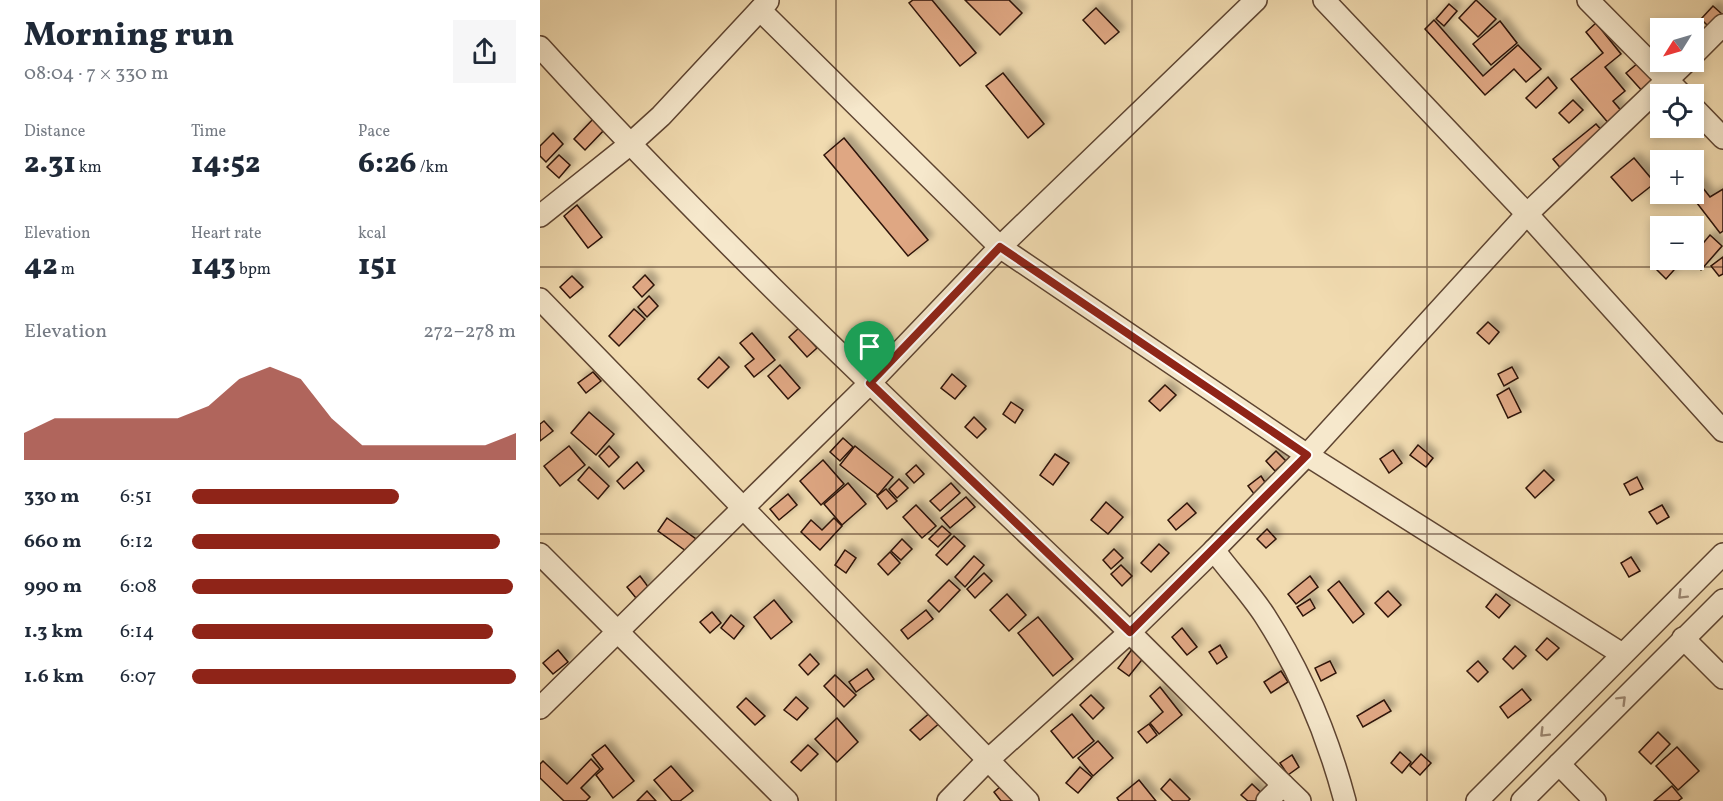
<!DOCTYPE html>
<html lang="en">
<head>
<meta charset="utf-8">
<style>
  body { margin:0; font-family:Vollkorn,serif; background:#f6f6f7; color:#1f2937; height:100vh; display:flex; flex-direction:column; font-size:22px; white-space:nowrap }
  * { box-sizing:border-box; margin:0 }
  p { font-size:20px; color:#747a83 }
  .icon { flex:none; width:33px; height:33px; fill:none; stroke:currentColor; stroke-width:2; stroke-linecap:round; stroke-linejoin:round }
  .map { position:relative; flex:1; overflow:hidden }
  .side { display:flex; flex-direction:column; background:#fff; width:540px }
  .side>* { flex:none }
  .needle { width:39px; rotate:233deg }
  .tools { position:absolute; left:1110px; top:18px; display:grid; gap:12px }
  .tools a { display:grid; place-items:center; width:54px; height:54px; border-radius:0px; background:#fff; box-shadow:0 3px 9px #0003; font-size:30px }
  .pin { position:absolute; display:grid; place-items:center; width:51px; height:51px; color:#fff; margin:-62px -26px; border-radius:50% 50% 50% 0; rotate:-45deg; box-shadow:0 0 6px #0007 }
  .pin .icon { rotate:45deg }
  .round { display:grid; place-items:center; flex:none; width:63px; height:63px; border-radius:0px; background:#f6f6f7 }
  .head { display:flex; align-items:center; justify-content:space-between; height:102px; padding:0 24px }
  h1 { font-size:33px; font-weight:800; line-height:45px }
  .stats { display:grid; grid-template-columns:repeat(3,1fr); gap:9px; height:102px; padding:6px 24px }
  .stats div { display:grid; align-content:center }
  .stats b { font-size:30px; font-weight:800 }
  .stats small { font-size:16px; font-weight:400 }
  .stats p { font-size:16px }
  .chart { height:168px; padding:12px 24px }
  .chart p { display:flex; justify-content:space-between }
  .chart svg { width:100%; height:108px; margin-top:6px; fill:#8f2418; opacity:.7 }
  ul { padding:0 24px; list-style:none; font-size:20px }
  li { display:grid; grid-template-columns:96px 72px 1fr; align-items:center; height:45px }
  li i { height:15px; border-radius:8px; background:#8f2418 }
  main { display:flex; flex:1; min-height:0 }
  .map>svg:first-child { display:block }
  .building { fill:#dfa783; stroke:#2d1207; stroke-width:1.5; filter:url(#shadow) }
  .lines { fill:none; stroke-linecap:round; stroke-linejoin:round }
  .street-casing { stroke:#5e4431; stroke-width:24 }
  .street { stroke:#f6e8cc; stroke-width:21 }
  .oneway { stroke:#9c8873 }
  .route-casing { stroke:#fff; stroke-width:12 }
  .route { stroke:#8f2418; stroke-width:8 }
  .grid { fill:none; stroke:#2d1207; stroke-width:1.5; stroke-opacity:0.55 }
</style>
</head>
<body>
<main>
<section class="side">
<div class="head"><div><h1>Morning run</h1><p>08:04 · 7 × 330 m</p></div><a class="round"><svg class="icon" aria-label="share" viewBox="0 0 24 24"><path d="M12 15V3M7 8l5-5 5 5M5 13v7h14v-7"/></svg></a></div>
<div class="stats">
<div><p>Distance</p><b>2.31<small> km</small></b></div>
<div><p>Time</p><b>14:52</b></div>
<div><p>Pace</p><b>6:26<small> /km</small></b></div>
</div>
<div class="stats">
<div><p>Elevation</p><b>42<small> m</small></b></div>
<div><p>Heart rate</p><b>143<small> bpm</small></b></div>
<div><p>kcal</p><b>151</b></div>
</div>
<div class="chart"><p><span>Elevation</span>272–278 m</p>
<svg viewBox="0 0 160 44" preserveAspectRatio="none"><path d="M0 44V33L10 27L20 27L30 27L40 27L50 27L60 22L70 11L80 6L90 11L100 27L110 38L120 38L130 38L140 38L150 38L160 33V44z"/></svg>
</div>
<ul>
<li><b>330 m</b>6:51<i style="width:64%"></i></li>
<li><b>660 m</b>6:12<i style="width:95%"></i></li>
<li><b>990 m</b>6:08<i style="width:99%"></i></li>
<li><b>1.3 km</b>6:14<i style="width:93%"></i></li>
<li><b>1.6 km</b>6:07<i style="width:100%"></i></li>
</ul>
</section>
<div class="map">
<svg width="1183" height="801" viewBox="0 0 1183 801">
  <defs>
    <filter id="shadow"><feDropShadow dx="5.5" dy="-5.5" stdDeviation="3" flood-color="#0004"/></filter>
  </defs>
  <rect width="100%" height="100%" fill="#f1dbb0"/>
  <filter id="stains"><feTurbulence type="fractalNoise" baseFrequency=".00333" numOctaves="4"/><feColorMatrix values="0 0 0 0 .2 0 0 0 0 .09 0 0 0 0 .02 0 0 0 .5 -.17"/></filter>
  <radialGradient id="worn" r=".72"><stop offset=".6" stop-color="#630" stop-opacity="0"/><stop offset="1" stop-color="#630" stop-opacity=".3"/></radialGradient>
  <!-- building -->
  <g class="building">
    <path d="M 373,0 L 392,0 L 436,53 L 420,66 L 369,3 Z"/>
    <path d="M 425,0 L 469,0 L 482,13 L 460,35 Z"/>
    <path d="M 936,0 L 956,19 L 938,37 L 919,18 Z"/>
    <path d="M 909,4 L 917,11 L 904,26 L 896,19 Z"/>
    <path d="M 1173,6 L 1183,15 L 1171,29 L 1161,19 Z"/>
    <path d="M 556,8 L 579,32 L 565,44 L 543,20 Z"/>
    <path d="M 894,20 L 943,76 L 978,45 L 1001,69 L 986,82 L 974,69 L 945,95 L 885,29 Z"/>
    <path d="M 960,21 L 977,43 L 951,65 L 933,44 Z"/>
    <path d="M 1056,23 L 1081,54 L 1065,67 L 1085,91 L 1073,101 L 1084,114 L 1070,125 L 1031,79 L 1063,53 L 1046,32 Z"/>
    <path d="M 1098,63 L 1115,83 L 1104,93 L 1086,73 Z"/>
    <path d="M 463,73 L 504,124 L 488,138 L 446,86 Z"/>
    <path d="M 1008,77 L 1017,88 L 996,108 L 986,98 Z"/>
    <path d="M 1033,100 L 1043,110 L 1029,123 L 1019,113 Z"/>
    <path d="M 54,118 L 65,129 L 45,150 L 34,139 Z"/>
    <path d="M 1056,124 L 1066,135 L 1023,171 L 1013,159 Z"/>
    <path d="M 13,133 L 23,144 L 6,162 L 0,156 L 0,146 Z"/>
    <path d="M 304,138 L 388,240 L 368,256 L 284,155 Z"/>
    <path d="M 19,155 L 30,165 L 19,178 L 7,167 Z"/>
    <path d="M 1094,158 L 1115,183 L 1092,201 L 1071,177 Z"/>
    <path d="M 1159,183 L 1170,197 L 1183,189 L 1183,231 L 1180,233 L 1150,194 L 1154,194 L 1154,187 Z"/>
    <path d="M 37,205 L 62,237 L 48,248 L 24,216 Z"/>
    <path d="M 1170,235 L 1182,246 L 1161,270 L 1149,260 L 1154,260 L 1154,254 Z"/>
    <path d="M 1183,257 L 1183,274 L 1179,276 L 1171,266 Z"/>
    <path d="M 1126,260 L 1142,261 L 1126,279 L 1117,270 Z"/>
    <path d="M 105,275 L 114,285 L 102,297 L 93,287 Z"/>
    <path d="M 32,276 L 43,287 L 30,298 L 20,287 Z"/>
    <path d="M 109,296 L 118,306 L 107,317 L 98,307 Z"/>
    <path d="M 94,309 L 105,319 L 79,346 L 69,336 Z"/>
    <path d="M 948,322 L 959,332 L 949,344 L 937,333 Z"/>
    <path d="M 259,328 L 277,348 L 267,357 L 249,337 Z"/>
    <path d="M 212,333 L 235,360 L 214,377 L 205,366 L 214,359 L 200,343 Z"/>
    <path d="M 179,357 L 189,367 L 168,388 L 158,379 Z"/>
    <path d="M 240,365 L 260,388 L 248,399 L 228,376 Z"/>
    <path d="M 972,367 L 978,378 L 964,386 L 958,374 Z"/>
    <path d="M 53,372 L 61,381 L 46,393 L 38,383 Z"/>
    <path d="M 412,374 L 426,386 L 415,399 L 401,388 Z"/>
    <path d="M 625,385 L 636,395 L 620,411 L 609,401 Z"/>
    <path d="M 969,388 L 981,412 L 968,418 L 957,395 Z"/>
    <path d="M 471,402 L 483,410 L 475,423 L 463,414 Z"/>
    <path d="M 49,412 L 74,434 L 56,455 L 31,433 Z"/>
    <path d="M 434,417 L 446,429 L 437,438 L 425,427 Z"/>
    <path d="M 4,421 L 13,431 L 0,441 L 0,424 Z"/>
    <path d="M 303,438 L 313,447 L 300,461 L 290,452 Z"/>
    <path d="M 878,445 L 893,458 L 886,467 L 870,455 Z"/>
    <path d="M 29,446 L 45,465 L 20,486 L 4,466 Z"/>
    <path d="M 69,446 L 79,457 L 69,467 L 59,456 Z"/>
    <path d="M 315,446 L 353,477 L 338,495 L 300,465 Z"/>
    <path d="M 853,450 L 862,463 L 849,473 L 840,459 Z"/>
    <path d="M 736,451 L 746,461 L 735,471 L 726,461 Z"/>
    <path d="M 515,454 L 529,463 L 513,485 L 500,475 Z"/>
    <path d="M 283,460 L 304,484 L 281,505 L 260,481 Z"/>
    <path d="M 97,462 L 104,471 L 84,489 L 77,481 Z"/>
    <path d="M 376,465 L 384,474 L 374,483 L 366,474 Z"/>
    <path d="M 49,467 L 69,486 L 58,499 L 38,480 Z"/>
    <path d="M 1004,470 L 1014,480 L 995,498 L 986,488 Z"/>
    <path d="M 721,476 L 730,490 L 718,499 L 708,486 Z"/>
    <path d="M 1097,477 L 1103,489 L 1090,495 L 1084,484 Z"/>
    <path d="M 359,479 L 368,488 L 357,498 L 349,489 Z"/>
    <path d="M 308,483 L 326,504 L 302,525 L 284,504 Z"/>
    <path d="M 411,483 L 420,493 L 400,511 L 390,501 Z"/>
    <path d="M 346,489 L 357,501 L 347,509 L 337,496 Z"/>
    <path d="M 248,494 L 257,505 L 239,520 L 230,509 Z"/>
    <path d="M 426,497 L 435,507 L 410,528 L 401,518 Z"/>
    <path d="M 566,502 L 583,517 L 568,534 L 551,520 Z"/>
    <path d="M 647,503 L 656,513 L 636,530 L 628,520 Z"/>
    <path d="M 376,505 L 396,526 L 382,538 L 363,517 Z"/>
    <path d="M 1122,505 L 1129,517 L 1117,524 L 1109,512 Z"/>
    <path d="M 127,518 L 156,539 L 146,551 L 118,531 Z"/>
    <path d="M 294,518 L 302,526 L 280,550 L 261,532 L 271,520 L 282,530 Z"/>
    <path d="M 402,526 L 411,534 L 398,547 L 389,539 Z"/>
    <path d="M 727,529 L 736,539 L 726,548 L 717,539 Z"/>
    <path d="M 414,536 L 425,546 L 407,565 L 396,555 Z"/>
    <path d="M 362,539 L 372,549 L 361,560 L 351,551 Z"/>
    <path d="M 619,544 L 629,553 L 611,572 L 601,563 Z"/>
    <path d="M 574,549 L 583,558 L 571,569 L 563,560 Z"/>
    <path d="M 305,550 L 316,558 L 306,573 L 295,565 Z"/>
    <path d="M 350,552 L 360,563 L 348,575 L 338,564 Z"/>
    <path d="M 434,556 L 444,565 L 425,587 L 415,577 Z"/>
    <path d="M 1091,557 L 1100,571 L 1089,577 L 1081,563 Z"/>
    <path d="M 581,565 L 592,576 L 582,586 L 571,574 Z"/>
    <path d="M 444,573 L 452,581 L 435,598 L 427,589 Z"/>
    <path d="M 100,576 L 109,588 L 96,598 L 87,587 Z"/>
    <path d="M 770,576 L 778,587 L 756,604 L 748,594 Z"/>
    <path d="M 409,580 L 420,590 L 399,612 L 388,601 Z"/>
    <path d="M 799,581 L 824,614 L 813,623 L 788,590 Z"/>
    <path d="M 848,591 L 861,605 L 848,617 L 835,603 Z"/>
    <path d="M 467,594 L 486,615 L 469,631 L 450,610 Z"/>
    <path d="M 956,594 L 970,605 L 959,618 L 946,607 Z"/>
    <path d="M 770,599 L 775,608 L 763,616 L 757,607 Z"/>
    <path d="M 234,600 L 252,622 L 231,639 L 214,617 Z"/>
    <path d="M 386,610 L 393,619 L 368,639 L 361,630 Z"/>
    <path d="M 172,612 L 181,623 L 170,633 L 160,622 Z"/>
    <path d="M 191,615 L 204,626 L 194,639 L 181,628 Z"/>
    <path d="M 498,617 L 533,659 L 513,676 L 478,633 Z"/>
    <path d="M 642,628 L 657,647 L 647,655 L 632,637 Z"/>
    <path d="M 1007,638 L 1019,648 L 1007,660 L 996,650 Z"/>
    <path d="M 680,645 L 687,657 L 677,664 L 669,652 Z"/>
    <path d="M 975,646 L 986,656 L 973,669 L 963,659 Z"/>
    <path d="M 593,648 L 605,656 L 589,676 L 578,668 Z"/>
    <path d="M 18,650 L 28,662 L 13,674 L 3,663 Z"/>
    <path d="M 270,654 L 279,664 L 268,675 L 259,665 Z"/>
    <path d="M 790,661 L 796,673 L 781,681 L 775,668 Z"/>
    <path d="M 938,661 L 948,672 L 938,682 L 927,671 Z"/>
    <path d="M 327,669 L 334,679 L 316,692 L 309,682 Z"/>
    <path d="M 741,671 L 748,682 L 731,693 L 724,682 Z"/>
    <path d="M 295,675 L 316,695 L 304,707 L 284,686 Z"/>
    <path d="M 620,687 L 642,715 L 619,734 L 610,723 L 623,712 L 610,696 Z"/>
    <path d="M 982,689 L 991,700 L 968,718 L 960,707 Z"/>
    <path d="M 551,695 L 564,708 L 553,719 L 540,705 Z"/>
    <path d="M 256,697 L 268,708 L 257,720 L 244,710 Z"/>
    <path d="M 206,698 L 225,716 L 215,725 L 197,707 Z"/>
    <path d="M 844,700 L 851,711 L 823,727 L 817,716 Z"/>
    <path d="M 392,711 L 402,721 L 380,740 L 370,730 Z"/>
    <path d="M 532,714 L 554,741 L 533,758 L 511,731 Z"/>
    <path d="M 297,718 L 318,742 L 297,762 L 275,739 Z"/>
    <path d="M 609,724 L 617,735 L 607,743 L 598,732 Z"/>
    <path d="M 1118,732 L 1130,744 L 1111,764 L 1099,752 Z"/>
    <path d="M 558,741 L 573,758 L 553,776 L 538,758 Z"/>
    <path d="M 65,745 L 94,781 L 73,798 L 56,775 L 63,769 L 52,755 Z"/>
    <path d="M 268,745 L 278,754 L 261,771 L 251,762 Z"/>
    <path d="M 1137,747 L 1159,771 L 1138,790 L 1116,766 Z"/>
    <path d="M 860,752 L 871,762 L 862,773 L 851,763 Z"/>
    <path d="M 881,754 L 891,763 L 880,775 L 870,766 Z"/>
    <path d="M 752,755 L 759,767 L 748,775 L 740,763 Z"/>
    <path d="M 51,759 L 60,769 L 41,788 L 50,797 L 46,801 L 24,801 L 0,778 L 0,764 L 3,761 L 27,784 Z"/>
    <path d="M 131,766 L 153,791 L 140,801 L 132,801 L 114,780 Z"/>
    <path d="M 540,767 L 552,777 L 538,793 L 526,783 Z"/>
    <path d="M 630,779 L 650,799 L 648,801 L 633,801 L 621,789 Z"/>
    <path d="M 599,780 L 616,801 L 579,801 L 577,798 Z"/>
    <path d="M 466,782 L 481,801 L 461,801 L 454,792 Z"/>
    <path d="M 712,784 L 730,801 L 708,801 L 701,795 Z"/>
    <path d="M 1132,786 L 1142,798 L 1138,801 L 1114,801 Z"/>
    <path d="M 107,791 L 116,801 L 97,801 Z"/>
  </g>
  <g class="lines">
    <!-- street casing -->
    <g class="street-casing">
      <g id="street">
        <path d="M 784,0 L 987,214 L 1183,431"/>
        <path d="M 1048,0 L 1141,94"/>
        <path d="M 220,10 L 460,247 L 767,455 L 1082,654"/>
        <path d="M 0,47 C 170,234 355,407 538,582 C 613,653 684,729 760,801"/>
        <path d="M 1154,54 L 1183,25"/>
        <path d="M 1154,108 L 1183,138"/>
        <path d="M 0,216 L 89,145 L 121,116 L 228,1"/>
        <path d="M 0,299 L 488,801"/>
        <path d="M 674,550 C 690,572 710,593 725,616 C 761,672 788,737 805,801"/>
        <path d="M 0,554 L 247,801"/>
        <path d="M 1143,638 L 1183,678"/>
        <path d="M 0,708 L 330,383 L 460,247 L 716,0"/>
        <path d="M 1019,764 L 1055,801"/>
        <path d="M 408,801 L 448,760 L 590,632 L 674,550 L 767,455 L 987,214 L 1146,62"/>
        <path d="M 727,801 L 743,785"/>
        <path d="M 937,801 L 1183,554"/>
        <path d="M 982,801 L 1183,600"/>
      </g>
    </g>
    <!-- street -->
    <use href="#street" class="street"/>
  </g>
  <!-- one-way arrows -->
  <defs><path id="oneway-chevron" d="M-2-3.5L2.5 0L-2 3.5" fill="none" stroke-width="1.6" stroke-linecap="round" stroke-linejoin="round" transform="scale(1.5)"/></defs>
  <g class="oneway">
    <use href="#oneway-chevron" transform="translate(1142 595) rotate(135)"/>
    <use href="#oneway-chevron" transform="translate(1082 700) rotate(-45)"/>
    <use href="#oneway-chevron" transform="translate(1004 733) rotate(135)"/>
  </g>
  <g class="lines">
    <!-- route casing -->
    <g class="route-casing">
      <path id="route" d="M 460,247 L 767,455 L 590,632 L 330,383 Z"/>
    </g>
    <!-- route -->
    <use href="#route" class="route"/>
  </g>
  <!-- grid -->
  <path class="grid" d="M 296,0 L 296,801M 592,0 L 592,801M 887,0 L 887,801M 0,267 L 1183,267M 0,534 L 1183,534"/>
  <rect width="100%" height="100%" filter="url(#stains)"/>
  <rect width="100%" height="100%" fill="url(#worn)"/>
</svg>
<div class="tools">
<a><svg class="needle" viewBox="-14 -14 28 28"><path d="M0-13l5 13h-10z" fill="#e53935"/><path d="M0 13l5-13h-10z" fill="#747a83"/></svg></a>
<a><svg class="icon" aria-label="locate" viewBox="0 0 24 24"><circle cx="12" cy="12" r="6"/><path d="M12 2v4M12 18v4M2 12h4M18 12h4"/></svg></a>
<a>+</a>
<a>−</a>
</div>
<div class="pin" style="left:330px;top:383px;background:#1e9e55"><svg class="icon" aria-label="arrive" viewBox="0 0 24 24"><path d="M6 21V4h12l-3 4 3 4H6"/></svg></div>
</div>
</main>
</body>
</html>
